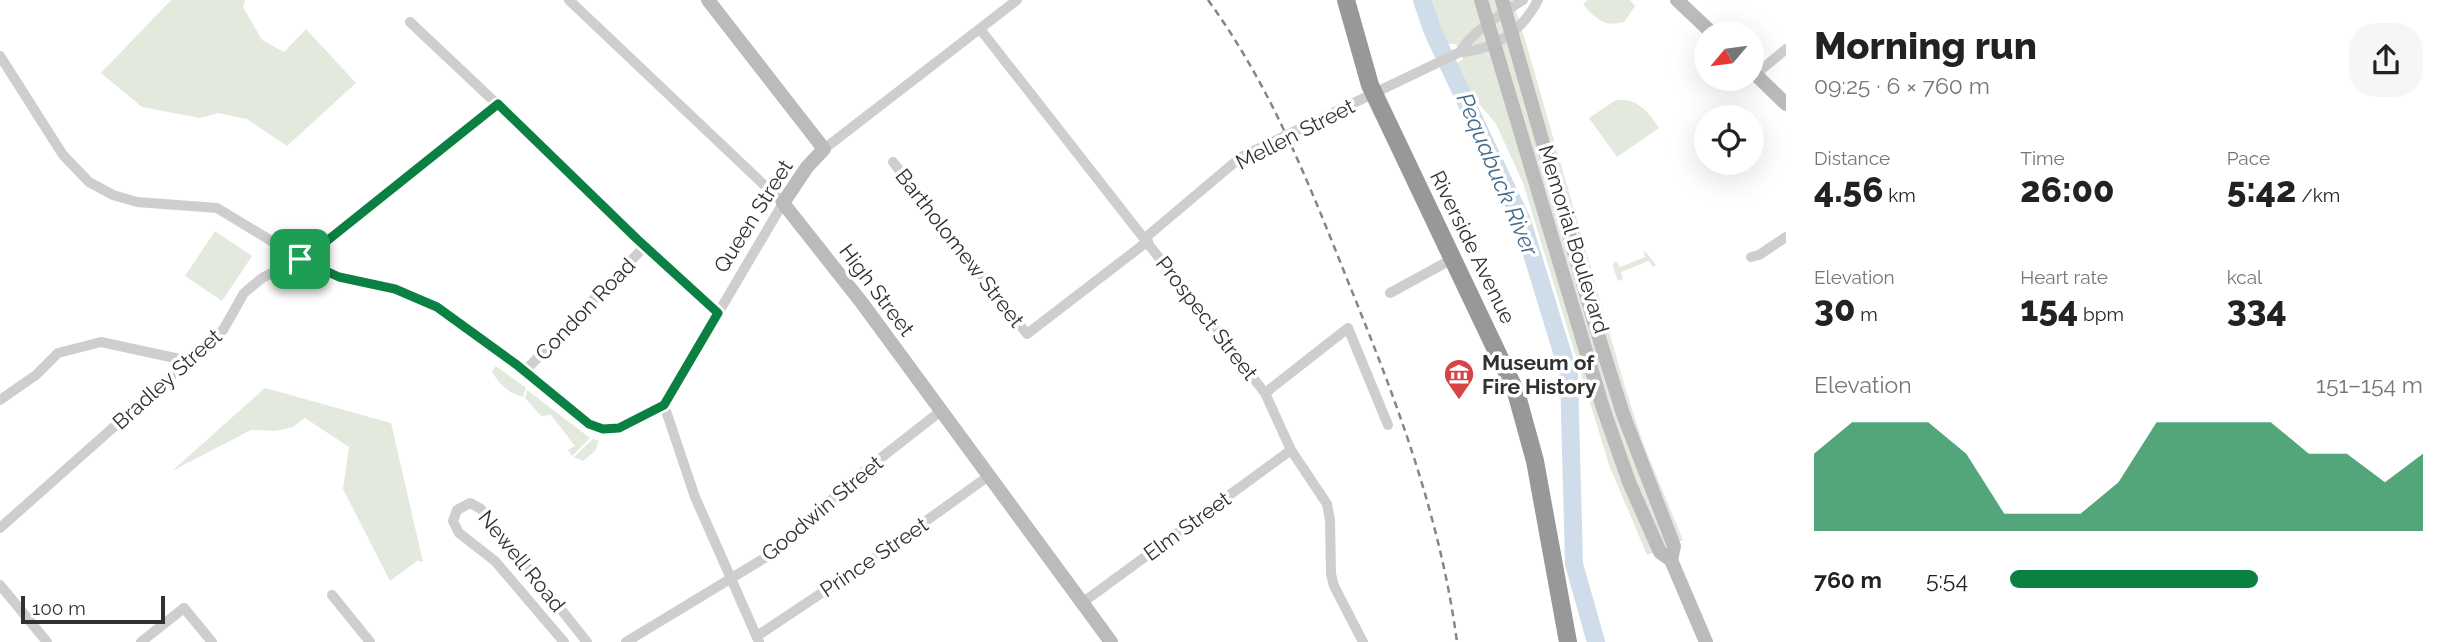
<!DOCTYPE html>
<html lang="en">
<head>
<meta charset="utf-8">
<style>
  body { margin:0; font-family:Raleway,sans-serif; background:#f6f6f6; color:#222; height:100vh; display:flex; flex-direction:column; font-size:26px; white-space:nowrap }
  * { box-sizing:border-box; margin:0 }
  p { font-size:23px; color:#767676 }
  .icon { flex:none; width:38px; height:38px; fill:none; stroke:currentColor; stroke-width:2; stroke-linecap:round; stroke-linejoin:round }
  .map { position:relative; flex:1; overflow:hidden }
  .panel { display:flex; flex-direction:column; background:#fff; width:665px }
  .panel>* { flex:none }
  .needle { width:46px; rotate:241deg }
  .controls { position:absolute; left:1694px; top:21px; display:grid; gap:14px }
  .controls a { display:grid; place-items:center; width:70px; height:70px; border-radius:50%; background:#fff; box-shadow:0 7px 28px #0002; font-size:35px }
  .scale { position:absolute; left:21px; bottom:18px; width:144px; box-sizing:border-box; padding-left:7px; border:4px solid #313131; border-top:0; font-size:19px; line-height:24px; white-space:nowrap; color:#313131; -webkit-text-stroke:5px #fff; paint-order:stroke }
  .pin { position:absolute; display:grid; place-items:center; width:60px; height:60px; color:#fff; margin:-30px; border-radius:14px; box-shadow:0 4px 10px #0006 }
  .round { display:grid; place-items:center; flex:none; width:74px; height:74px; border-radius:28px; background:#f6f6f6 }
  .summary { display:flex; align-items:center; justify-content:space-between; height:119px; padding:0 28px }
  h1 { font-size:38px; font-weight:800; line-height:52px }
  .stats { display:grid; grid-template-columns:repeat(3,1fr); gap:10px; height:119px; padding:7px 28px }
  .stats div { display:grid; align-content:center }
  .stats b { font-size:35px; font-weight:800 }
  .stats small { font-size:19px; font-weight:400 }
  .stats p { font-size:19px }
  .chart { height:196px; padding:14px 28px }
  .chart p { display:flex; justify-content:space-between }
  .chart svg { width:100%; height:126px; margin-top:7px; fill:#0b8043; opacity:.7 }
  ul { padding:0 28px; list-style:none; font-size:23px }
  li { display:grid; grid-template-columns:112px 84px 1fr; align-items:center; height:52px }
  li i { height:18px; border-radius:9px; background:#0b8043 }
  main { display:flex; flex:1; min-height:0 }
  .map>svg:first-child { display:block }
  .green { fill:#e3e9dd }
  .lines { fill:none; stroke-linecap:round; stroke-linejoin:round }
  .river { stroke:#cfddea; stroke-width:18 }
  .street { stroke:#cecece; stroke-width:10 }
  .secondary { stroke:#bbb; stroke-width:14 }
  .highway { stroke:#989898; stroke-width:18 }
  .rail { stroke:#868686; stroke-width:2.5; stroke-dasharray:7 5; stroke-linecap:butt }
  .route-casing { stroke:#fff; stroke-width:14 }
  .route { stroke:#0b8043; stroke-width:9 }
  .labels { text-anchor:middle; dominant-baseline:central; stroke-width:7; stroke-linejoin:round; paint-order:stroke }
  .street-label { font-size:21px; fill:#313131; stroke:#fff }
  .poi-label { font-size:21px; font-weight:bold; fill:#313131; stroke:#fff; text-anchor:start }
  .water-label { font-size:23px; font-style:italic; fill:#456c8c; stroke:#fff }
</style>
</head>
<body>
<main>
<div class="map">
<svg width="1786" height="642" viewBox="0 0 1786 642">
  <rect width="100%" height="100%" fill="#fff"/>
  <!-- green -->
  <g class="green">
    <path d="M 171,0 L 245,0 L 243,7 L 262,40 L 284,52 L 306,29 L 356,83 L 287,146 L 247,119 L 218,113 L 200,118 L 142,107 L 101,73 Z"/>
    <path d="M 1428,0 L 1512,0 L 1524,36 L 1627,394 L 1643,443 L 1683,540 L 1647,555 L 1609,465 L 1523,183 L 1496,124 L 1465,87 L 1455,65 L 1463,59 L 1456,44 L 1446,44 Z"/>
    <path d="M 1588,0 L 1630,0 L 1635,6 L 1625,21 C 1607,29 1594,18 1583,4 Z"/>
    <path d="M 1616,100 C 1638,98 1648,112 1659,128 L 1617,157 L 1589,118 Z"/>
    <path d="M 215,231 L 252,256 L 222,301 L 185,276 Z"/>
    <path d="M 1644,250 L 1656,265 L 1653,267 L 1649,261 L 1621,272 L 1623,279 L 1618,281 L 1613,267 L 1614,262 L 1617,262 L 1620,267 L 1645,257 Z"/>
    <path d="M 496,366 L 526,388 L 523,397 C 509,393 499,385 492,371 Z"/>
    <path d="M 265,388 L 391,423 L 423,562 L 417,561 L 390,581 L 343,489 L 349,447 L 305,418 L 293,427 L 276,431 L 251,430 L 172,471 Z"/>
    <path d="M 527,390 L 590,438 L 572,456 L 568,450 L 575,446 L 551,415 L 541,416 L 525,398 Z"/>
    <path d="M 593,439 L 599,441 L 595,451 L 583,461 L 574,457 Z"/>
  </g>
  <g class="lines">
    <!-- river -->
    <path class="river" d="M 1422,0 L 1433,32 L 1522,221 L 1569,375 L 1574,564 L 1596,642"/>
    <!-- street -->
    <g class="street">
      <path d="M 569,0 L 783,203 L 664,405 L 695,497 L 759,642"/>
      <path d="M 410,22 L 718,313"/>
      <path d="M 980,29 L 1265,393 L 1291,450 L 1327,504 L 1330,520 L 1331,574 L 1334,586 L 1363,642"/>
      <path d="M 1460,52 C 1471,32 1504,12 1523,0"/>
      <path d="M 0,56 L 63,155 L 89,182 L 113,195 L 137,202 L 217,208 L 301,259 L 339,277 L 395,289 L 437,307 L 596,427 C 620,435 643,415 664,405"/>
      <path d="M 1755,75 L 1786,49"/>
      <path d="M 824,149 L 1017,0"/>
      <path d="M 893,162 L 1027,334 L 1148,241"/>
      <path d="M 1145,238 L 1241,157 L 1460,52 C 1495,50 1522,31 1538,0"/>
      <path d="M 1751,257 L 1759,255 L 1786,237"/>
      <path d="M 1390,293 L 1454,258"/>
      <path d="M 524,372 L 645,246"/>
      <path d="M 1265,393 L 1348,328 L 1388,425"/>
      <path d="M 0,400 L 36,375 L 58,353 L 101,342 L 189,361"/>
      <path d="M 0,528 L 223,330 L 244,293 L 262,278 L 313,252 L 498,104"/>
      <path d="M 0,585 L 47,642"/>
      <path d="M 332,595 L 370,642"/>
      <path d="M 1082,603 L 1291,450"/>
      <path d="M 757,636 L 880,554 L 990,475"/>
      <path d="M 141,642 L 184,608 L 212,642"/>
      <path d="M 564,642 L 495,561 L 459,533 L 453,521 L 457,510 L 470,503 L 481,509 L 587,642"/>
      <path d="M 626,642 L 776,551 L 854,479 L 942,410"/>
    </g>
    <!-- secondary -->
    <g class="secondary">
      <path d="M 708,0 L 824,149 L 807,167 L 783,203 L 862,303 L 1111,642"/>
      <path d="M 1481,0 L 1603,408 L 1629,482 L 1660,552 L 1671,560 L 1706,642"/>
      <path d="M 1502,0 L 1595,325 L 1623,414 L 1674,546 L 1671,560"/>
      <path d="M 1677,0 L 1712,33"/>
      <path d="M 1752,71 L 1786,104"/>
    </g>
    <!-- highway -->
    <path class="highway" d="M 1346,0 L 1370,85 L 1516,392 L 1535,461 L 1568,642"/>
    <!-- rail -->
    <path class="rail" d="M 1208,0 C 1270,85 1308,181 1347,279 C 1395,397 1440,514 1457,642"/>
  </g>
  <g class="lines">
    <!-- route casing -->
    <g class="route-casing">
      <path id="route" d="M 498,104 L 637,239 L 718,313 L 664,405 L 619,428 L 603,429 L 589,424 L 517,365 L 437,307 L 395,289 L 339,277 L 300,259 L 313,252 Z"/>
    </g>
    <!-- route -->
    <use href="#route" class="route"/>
  </g>
  <!-- icons -->
  <defs>
    <g id="museum-pin" transform="scale(1.575)"><path d="M0 17L-7.5 6A9.5 9.5 0 1 1 7.5 6Z" fill="#d64445" stroke="#fff"/><path d="M0-6L6-3V-2H-6V-3ZM-5-1h2V3h-2ZM-1-1h2V3h-2ZM3-1h2V3H3ZM-6 4H6V6H-6Z" fill="#fff"/></g>
  </defs>
  <g fill-rule="evenodd">
    <use href="#museum-pin" x="1459" y="374"/>
  </g>
  <g class="labels">
    <!-- street labels -->
    <g class="street-label">
      <text transform="translate(1295 134) rotate(-27)">Mellen Street</text>
      <text transform="translate(753 216) rotate(-58)">Queen Street</text>
      <text transform="translate(1574 239) rotate(73)">Memorial Boulevard</text>
      <text transform="translate(1473 247) rotate(64)">Riverside Avenue</text>
      <text transform="translate(960 248) rotate(52)">Bartholomew Street</text>
      <text transform="translate(877 290) rotate(53)">High Street</text>
      <text transform="translate(585 309) rotate(-46)">Condon Road</text>
      <text transform="translate(1207 318) rotate(52)">Prospect Street</text>
      <text transform="translate(167 379) rotate(-42)">Bradley Street</text>
      <text transform="translate(822 508) rotate(-40)">Goodwin Street</text>
      <text transform="translate(1187 526) rotate(-36)">Elm Street</text>
      <text transform="translate(874 557) rotate(-34)">Prince Street</text>
      <text transform="translate(522 561) rotate(51)">Newell Road</text>
    </g>
    <!-- poi labels -->
    <g class="poi-label">
      <text x="1482" y="362">Museum of<tspan x="1482" dy="24">Fire History</tspan></text>
    </g>
    <!-- water labels -->
    <g class="water-label">
      <text transform="translate(1498 174) rotate(67)">Pequabuck River</text>
    </g>
  </g>
</svg>
<div class="controls">
<a><svg class="needle" viewBox="-14 -14 28 28"><path d="M0-13l5 13h-10z" fill="#e53935"/><path d="M0 13l5-13h-10z" fill="#767676"/></svg></a>
<a><svg class="icon" aria-label="locate" viewBox="0 0 24 24"><circle cx="12" cy="12" r="6"/><path d="M12 2v4M12 18v4M2 12h4M18 12h4"/></svg></a>
</div>
<div class="scale">100 m</div>
<div class="pin" style="left:300px;top:259px;background:#1e9e55"><svg class="icon" aria-label="arrive" viewBox="0 0 24 24"><path d="M6 21V4h12l-3 4 3 4H6"/></svg></div>
</div>
<section class="panel">
<div class="summary"><div><h1>Morning run</h1><p>09:25 · 6 × 760 m</p></div><a class="round"><svg class="icon" aria-label="share" viewBox="0 0 24 24"><path d="M12 15V3M7 8l5-5 5 5M5 13v7h14v-7"/></svg></a></div>
<div class="stats">
<div><p>Distance</p><b>4.56<small> km</small></b></div>
<div><p>Time</p><b>26:00</b></div>
<div><p>Pace</p><b>5:42<small> /km</small></b></div>
</div>
<div class="stats">
<div><p>Elevation</p><b>30<small> m</small></b></div>
<div><p>Heart rate</p><b>154<small> bpm</small></b></div>
<div><p>kcal</p><b>334</b></div>
</div>
<div class="chart"><p><span>Elevation</span>151–154 m</p>
<svg viewBox="0 0 160 44" preserveAspectRatio="none"><path d="M0 44V17L10 6L20 6L30 6L40 17L50 38L60 38L70 38L80 27L90 6L100 6L110 6L120 6L130 17L140 17L150 27L160 17V44z"/></svg>
</div>
<ul>
<li><b>760 m</b>5:54<i style="width:60%"></i></li>
</ul>
</section>
</main>
</body>
</html>
